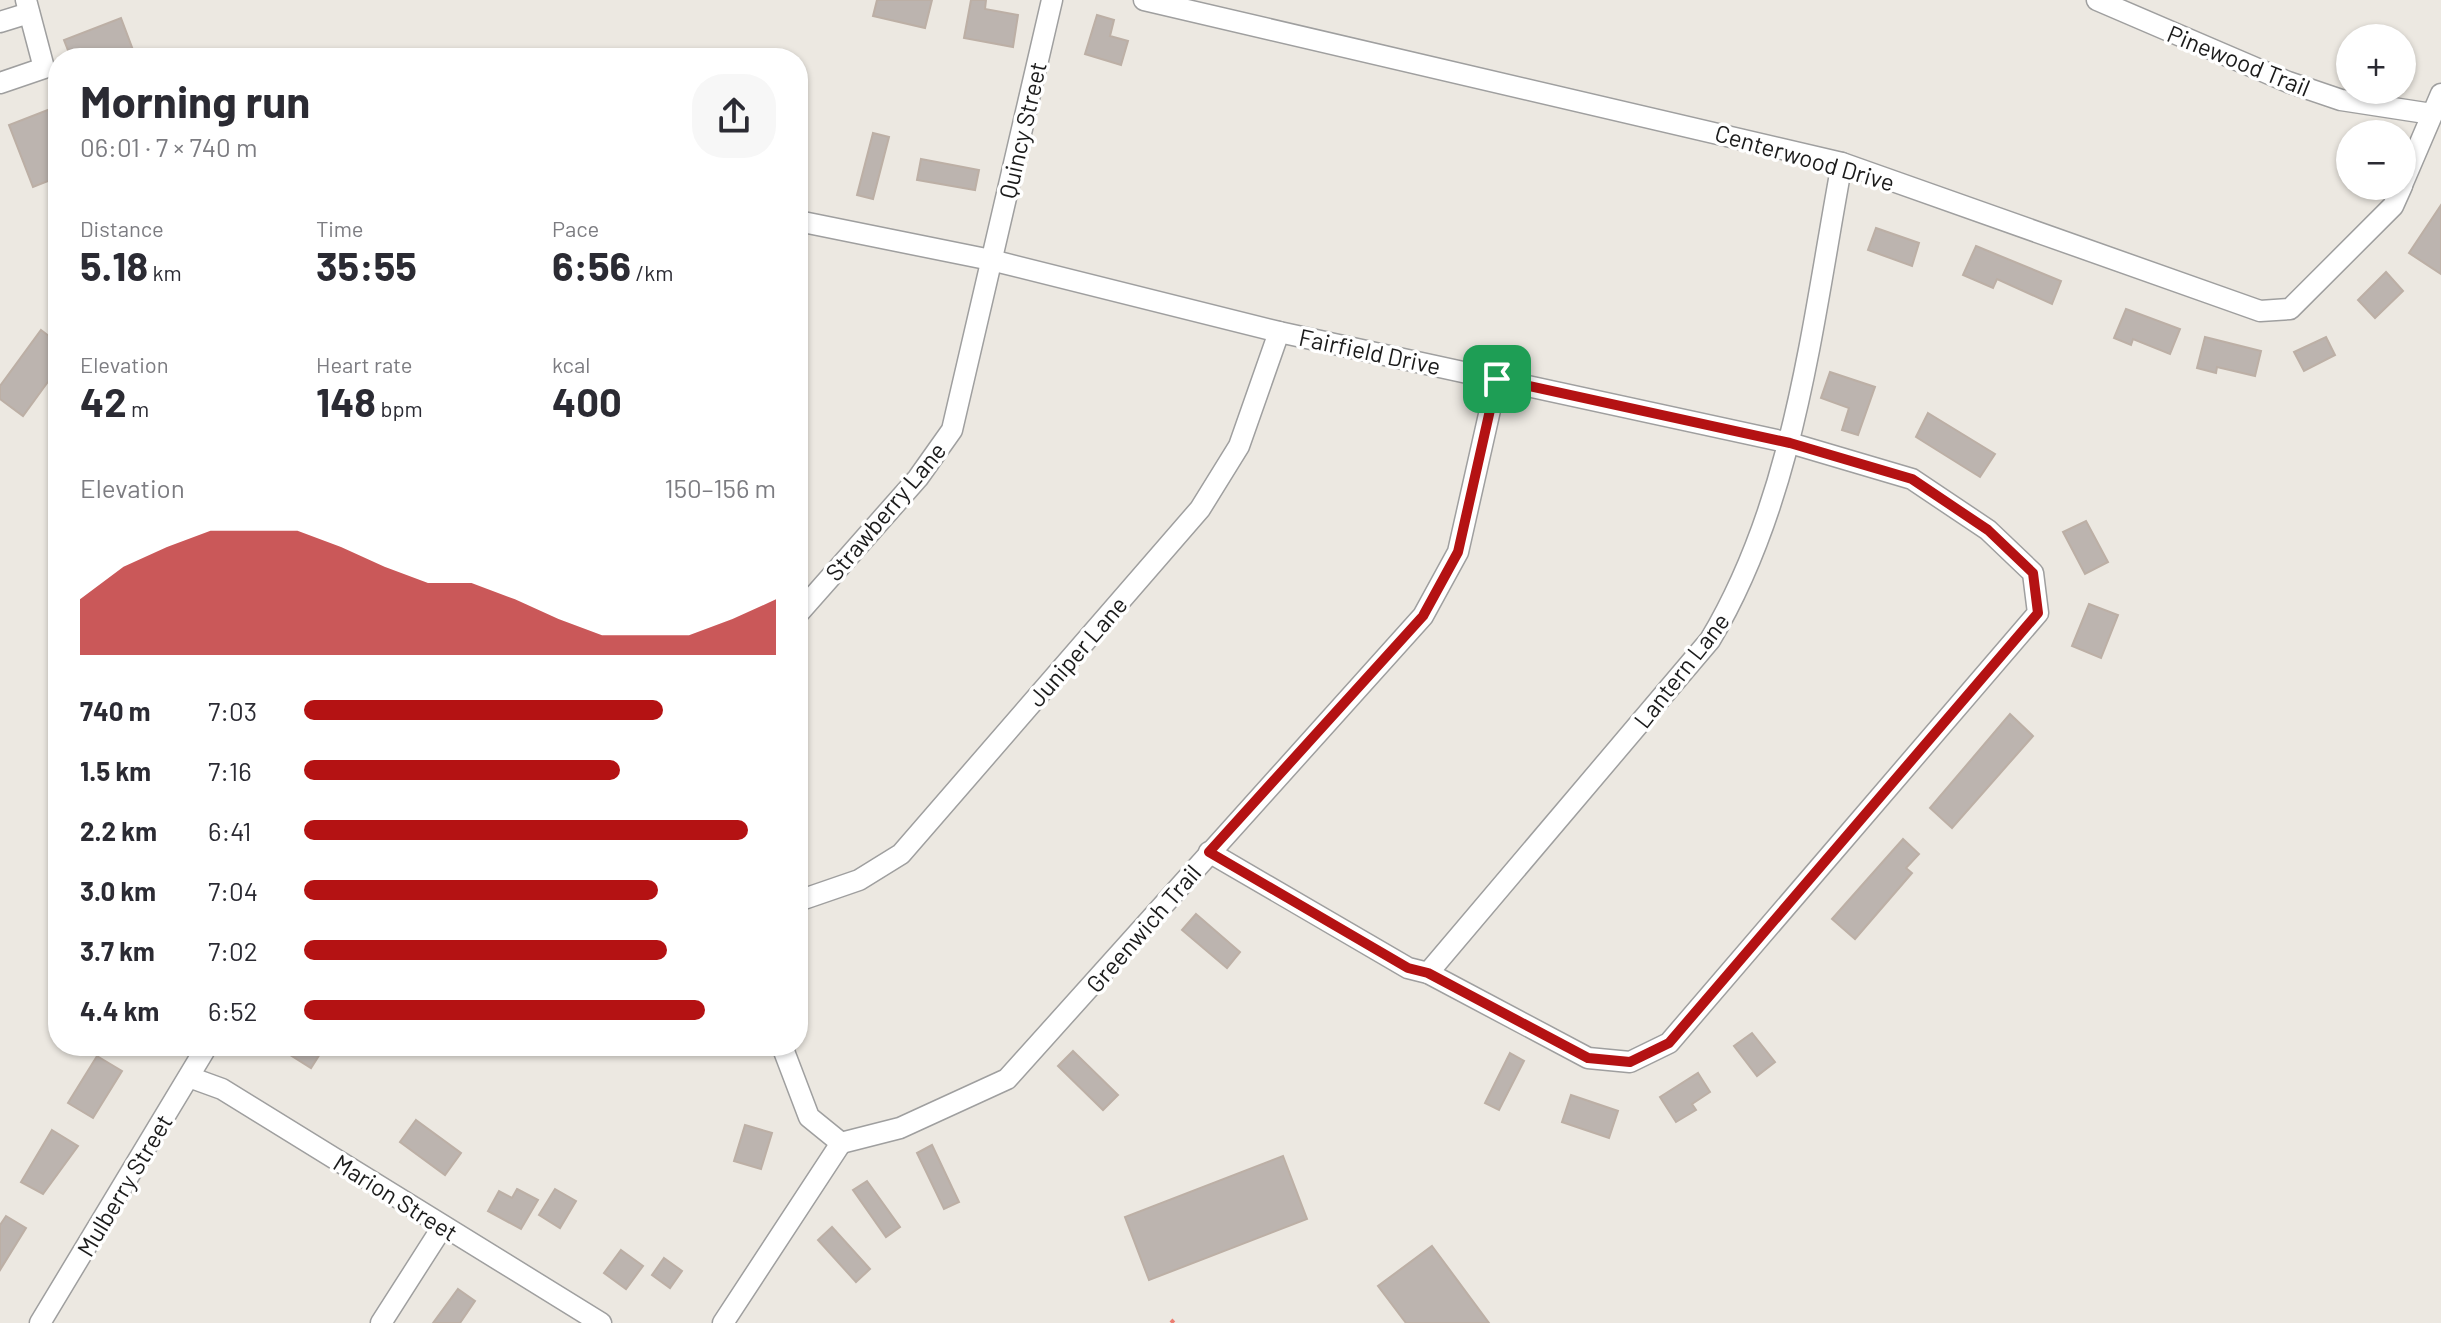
<!DOCTYPE html>
<html lang="en">
<head>
<meta charset="utf-8">
<style>
  body { margin:0; font-family:Barlow,sans-serif; background:#f7f7f7; color:#2b2b33; height:100vh; display:flex; flex-direction:column; font-size:30px; white-space:nowrap }
  * { box-sizing:border-box; margin:0 }
  p { font-size:26px; color:#7c7c81 }
  .icon { flex:none; width:44px; height:44px; fill:none; stroke:currentColor; stroke-width:2; stroke-linecap:round; stroke-linejoin:round }
  .map { position:relative; flex:1; overflow:hidden }
  .side { position:absolute; left:48px; top:48px; width:760px; height:1008px; display:flex; flex-direction:column; background:#fff; border-radius:32px; box-shadow:0 2px 6px #0004 }
  .side>* { flex:none }
  .fabs { position:absolute; left:2336px; top:24px; display:grid; gap:16px }
  .fabs a { display:grid; place-items:center; width:80px; height:80px; border-radius:50%; background:#fff; box-shadow:0 2px 6px #0004; font-size:40px }
  .pin { position:absolute; display:grid; place-items:center; width:68px; height:68px; color:#fff; margin:-34px; border-radius:16px; box-shadow:0 4px 12px #0006 }
  .round { display:grid; place-items:center; flex:none; width:84px; height:84px; border-radius:32px; background:#f7f7f7 }
  .head { display:flex; align-items:center; justify-content:space-between; height:136px; padding:0 32px }
  h1 { font-size:44px; font-weight:700; line-height:60px }
  .figures { display:grid; grid-template-columns:repeat(3,1fr); gap:12px; height:136px; padding:8px 32px }
  .figures div { display:grid; align-content:center }
  .figures b { font-size:40px; font-weight:700 }
  .figures small { font-size:22px; font-weight:400 }
  .figures p { font-size:22px }
  .chart { height:224px; padding:16px 32px }
  .chart p { display:flex; justify-content:space-between }
  .chart svg { width:100%; height:144px; margin-top:8px; fill:#b41213; opacity:.7 }
  ul { padding:0 32px; list-style:none; font-size:26px }
  li { display:grid; grid-template-columns:128px 96px 1fr; align-items:center; height:60px }
  li i { height:20px; border-radius:10px; background:#b41213 }
  .map>svg:first-child { display:block }
  .building { fill:#bcb4af; stroke:#bcafa5; stroke-width:2 }
  .lines { fill:none; stroke-linecap:round; stroke-linejoin:round }
  .minor-casing { stroke:#9f9f9f; stroke-width:23 }
  .path { stroke:#ec7e72; stroke-width:4; stroke-dasharray:4 4; stroke-linecap:butt }
  .minor { stroke:#fff; stroke-width:20 }
  .route-casing { stroke:#fff; stroke-width:16 }
  .route { stroke:#b41213; stroke-width:10 }
  .labels { text-anchor:middle; dominant-baseline:central; stroke-width:7; stroke-linejoin:round; paint-order:stroke }
  .street-label { font-size:24px; fill:#1b1b1b; stroke:#fff }
</style>
</head>
<body>
<div class="map">
<svg width="2441" height="1323" viewBox="0 0 2441 1323">
  <rect width="100%" height="100%" fill="#ece8e1"/>
  <!-- building -->
  <g class="building">
    <path d="M 877,0 L 932,0 L 925,28 L 873,16 Z"/>
    <path d="M 971,0 L 986,0 L 985,9 L 1018,15 L 1013,47 L 964,38 Z"/>
    <path d="M 1097,15 L 1114,20 L 1110,36 L 1128,41 L 1121,65 L 1085,54 Z"/>
    <path d="M 121,18 L 136,58 L 71,58 L 64,40 Z"/>
    <path d="M 58,106 L 58,177 L 33,187 L 9,125 Z"/>
    <path d="M 873,133 L 889,137 L 873,199 L 857,195 Z"/>
    <path d="M 921,159 L 979,170 L 975,190 L 917,180 Z"/>
    <path d="M 2441,205 L 2441,274 L 2409,253 Z"/>
    <path d="M 1876,228 L 1919,243 L 1912,266 L 1868,250 Z"/>
    <path d="M 1976,246 L 2061,281 L 2052,304 L 1997,279 L 1993,288 L 1963,275 Z"/>
    <path d="M 2386,272 L 2403,291 L 2375,318 L 2358,300 Z"/>
    <path d="M 2126,309 L 2180,329 L 2170,354 L 2133,339 L 2131,345 L 2114,338 Z"/>
    <path d="M 41,330 L 58,343 L 58,368 L 23,416 L 0,399 L 0,386 Z"/>
    <path d="M 2205,337 L 2261,351 L 2255,376 L 2217,367 L 2216,373 L 2197,368 Z"/>
    <path d="M 2326,337 L 2335,355 L 2304,371 L 2294,352 Z"/>
    <path d="M 1830,372 L 1875,387 L 1858,435 L 1842,430 L 1849,408 L 1821,398 Z"/>
    <path d="M 1928,413 L 1995,454 L 1980,477 L 1916,437 Z"/>
    <path d="M 2086,521 L 2108,562 L 2085,574 L 2063,532 Z"/>
    <path d="M 2089,604 L 2118,615 L 2101,658 L 2072,646 Z"/>
    <path d="M 2010,714 L 2033,736 L 1952,828 L 1930,808 Z"/>
    <path d="M 1903,839 L 1919,854 L 1906,868 L 1912,873 L 1855,939 L 1832,919 Z"/>
    <path d="M 1196,914 L 1240,952 L 1227,968 L 1182,930 Z"/>
    <path d="M 1752,1033 L 1775,1062 L 1757,1076 L 1734,1046 Z"/>
    <path d="M 276,1046 L 325,1046 L 311,1068 Z"/>
    <path d="M 1073,1051 L 1118,1095 L 1103,1110 L 1058,1066 Z"/>
    <path d="M 1510,1053 L 1524,1061 L 1499,1110 L 1485,1103 Z"/>
    <path d="M 97,1056 L 122,1071 L 93,1118 L 68,1103 Z"/>
    <path d="M 1698,1073 L 1710,1092 L 1692,1104 L 1696,1110 L 1676,1122 L 1660,1097 Z"/>
    <path d="M 1571,1095 L 1618,1111 L 1609,1138 L 1562,1122 Z"/>
    <path d="M 416,1120 L 461,1153 L 445,1175 L 400,1142 Z"/>
    <path d="M 745,1125 L 772,1133 L 761,1169 L 734,1161 Z"/>
    <path d="M 52,1130 L 78,1146 L 43,1194 L 21,1182 Z"/>
    <path d="M 932,1145 L 959,1202 L 944,1209 L 917,1153 Z"/>
    <path d="M 1283,1156 L 1307,1219 L 1149,1280 L 1125,1217 Z"/>
    <path d="M 867,1181 L 900,1227 L 886,1237 L 853,1190 Z"/>
    <path d="M 517,1189 L 538,1200 L 521,1229 L 488,1211 L 499,1191 L 512,1198 Z"/>
    <path d="M 555,1189 L 576,1201 L 560,1228 L 539,1215 Z"/>
    <path d="M 6,1216 L 26,1228 L 0,1270 L 0,1225 Z"/>
    <path d="M 832,1227 L 870,1269 L 856,1282 L 818,1240 Z"/>
    <path d="M 1432,1246 L 1489,1323 L 1406,1323 L 1378,1286 Z"/>
    <path d="M 621,1250 L 643,1266 L 626,1289 L 604,1273 Z"/>
    <path d="M 664,1258 L 682,1271 L 670,1288 L 652,1275 Z"/>
    <path d="M 458,1289 L 475,1301 L 460,1323 L 433,1323 Z"/>
  </g>
  <g class="lines">
    <!-- minor casing -->
    <g class="minor-casing">
      <g id="minor">
        <path d="M 1144,0 L 1842,163 L 2260,311 L 2290,309 L 2393,206 L 2402,186"/>
        <path d="M 2097,0 L 2288,82 L 2341,100 L 2432,114"/>
        <path d="M 0,22 L 29,13"/>
        <path d="M 0,83 L 44,68 L 26,0"/>
        <path d="M 2402,185 L 2441,94"/>
        <path d="M 798,221 L 991,260 L 1279,332 L 1790,443 L 1912,479 L 1988,530 L 2033,573 L 2038,613 L 1669,1043 L 1630,1062 L 1588,1058 L 1428,973 L 1408,968 L 1209,852"/>
        <path d="M 798,614 L 918,478 L 952,430 L 1052,0"/>
        <path d="M 798,901 L 859,880 L 901,854 L 1200,509 L 1239,446 L 1279,332"/>
        <path d="M 1428,973 L 1710,640 C 1795,498 1812,324 1842,163"/>
        <path d="M 782,1046 L 809,1117 L 841,1143"/>
        <path d="M 189,1077 L 222,1089 L 601,1323"/>
        <path d="M 841,1143 L 900,1128 L 1007,1079 L 1423,616 L 1458,552 L 1497,379"/>
        <path d="M 40,1323 L 207,1046"/>
        <path d="M 381,1323 L 443,1226"/>
        <path d="M 723,1323 L 841,1143"/>
      </g>
    </g>
    <!-- path -->
    <path class="path" d="M 1171,1320 L 1174,1323"/>
    <!-- minor -->
    <use href="#minor" class="minor"/>
  </g>
  <g class="lines">
    <!-- route casing -->
    <g class="route-casing">
      <path id="route" d="M 1497,379 L 1790,443 L 1912,479 L 1988,530 L 2033,573 L 2038,613 L 1669,1043 L 1630,1062 L 1588,1058 L 1428,973 L 1408,968 L 1209,852 L 1423,616 L 1458,552 Z"/>
    </g>
    <!-- route -->
    <use href="#route" class="route"/>
  </g>
  <g class="labels">
    <!-- street labels -->
    <g class="street-label">
      <text transform="translate(2239 60) rotate(22)">Pinewood Trail</text>
      <text transform="translate(1022 130) rotate(-77)">Quincy Street</text>
      <text transform="translate(1805 157) rotate(16)">Centerwood Drive</text>
      <text transform="translate(1370 351) rotate(12)">Fairfield Drive</text>
      <text transform="translate(885 511) rotate(-50)">Strawberry Lane</text>
      <text transform="translate(1077 651) rotate(-49)">Juniper Lane</text>
      <text transform="translate(1681 670) rotate(-52)">Lantern Lane</text>
      <text transform="translate(1143 928) rotate(-49)">Greenwich Trail</text>
      <text transform="translate(124 1185) rotate(-59)">Mulberry Street</text>
      <text transform="translate(396 1197) rotate(32)">Marion Street</text>
    </g>
  </g>
</svg>
<div class="fabs">
<a>+</a>
<a>−</a>
</div>
<div class="pin" style="left:1497px;top:379px;background:#1e9e55"><svg class="icon" aria-label="arrive" viewBox="0 0 24 24"><path d="M6 21V4h12l-3 4 3 4H6"/></svg></div>
<section class="side">
<div class="head"><div><h1>Morning run</h1><p>06:01 · 7 × 740 m</p></div><a class="round"><svg class="icon" aria-label="share" viewBox="0 0 24 24"><path d="M12 15V3M7 8l5-5 5 5M5 13v7h14v-7"/></svg></a></div>
<div class="figures">
<div><p>Distance</p><b>5.18<small> km</small></b></div>
<div><p>Time</p><b>35:55</b></div>
<div><p>Pace</p><b>6:56<small> /km</small></b></div>
</div>
<div class="figures">
<div><p>Elevation</p><b>42<small> m</small></b></div>
<div><p>Heart rate</p><b>148<small> bpm</small></b></div>
<div><p>kcal</p><b>400</b></div>
</div>
<div class="chart"><p><span>Elevation</span>150–156 m</p>
<svg viewBox="0 0 160 44" preserveAspectRatio="none"><path d="M0 44V27L10 17L20 11L30 6L40 6L50 6L60 11L70 17L80 22L90 22L100 27L110 33L120 38L130 38L140 38L150 33L160 27V44z"/></svg>
</div>
<ul>
<li><b>740 m</b>7:03<i style="width:76%"></i></li>
<li><b>1.5 km</b>7:16<i style="width:67%"></i></li>
<li><b>2.2 km</b>6:41<i style="width:94%"></i></li>
<li><b>3.0 km</b>7:04<i style="width:75%"></i></li>
<li><b>3.7 km</b>7:02<i style="width:77%"></i></li>
<li><b>4.4 km</b>6:52<i style="width:85%"></i></li>
</ul>
</section>
</div>
</body>
</html>
